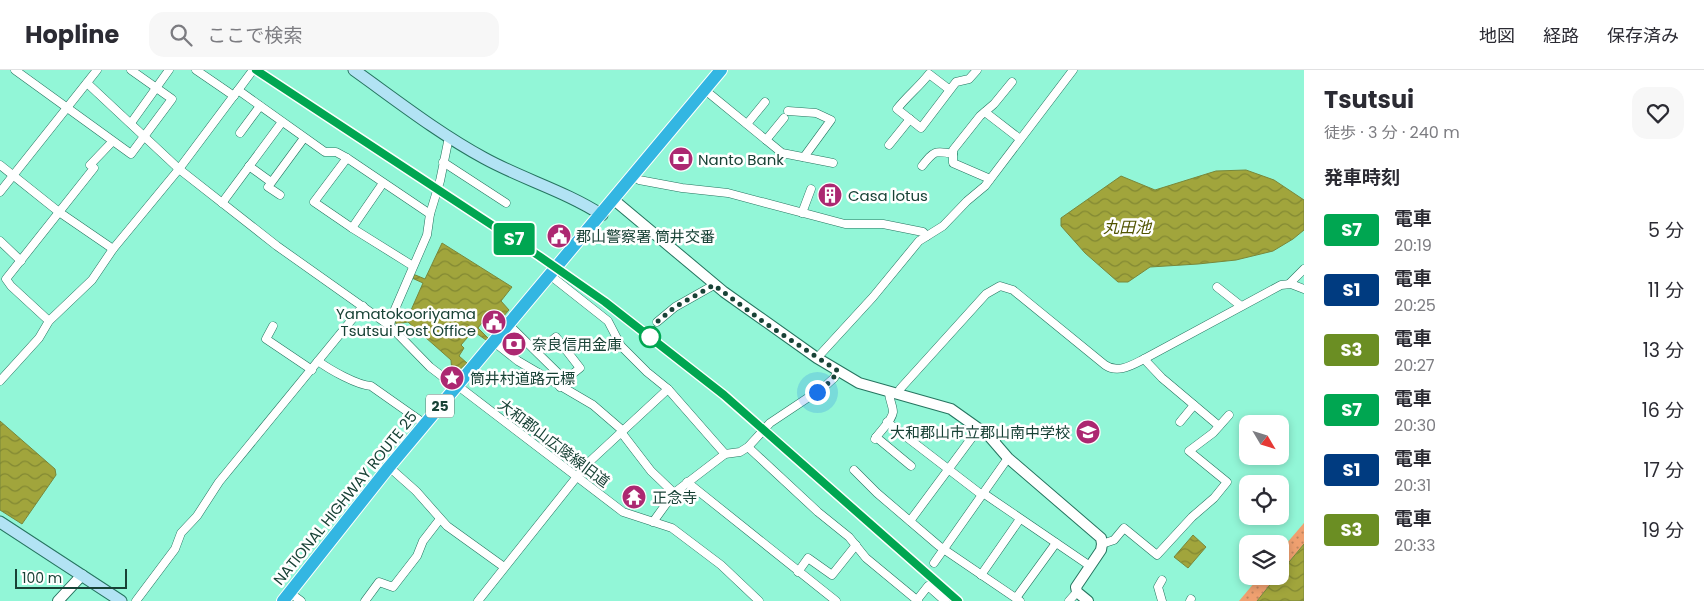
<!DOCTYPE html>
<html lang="ja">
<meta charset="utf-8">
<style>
:root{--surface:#fff;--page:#f7f7f7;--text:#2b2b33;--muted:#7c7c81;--line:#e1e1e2}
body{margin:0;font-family:Poppins,"Noto Sans JP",sans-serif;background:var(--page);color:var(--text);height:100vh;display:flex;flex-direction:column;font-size:19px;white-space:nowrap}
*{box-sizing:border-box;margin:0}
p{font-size:16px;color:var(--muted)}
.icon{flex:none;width:28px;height:28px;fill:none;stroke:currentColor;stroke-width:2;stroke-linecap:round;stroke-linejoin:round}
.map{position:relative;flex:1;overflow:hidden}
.side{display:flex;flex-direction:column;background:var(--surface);width:400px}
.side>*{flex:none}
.badge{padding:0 10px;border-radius:4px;font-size:18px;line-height:32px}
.needle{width:32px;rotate:128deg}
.controls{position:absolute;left:1239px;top:345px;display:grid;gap:10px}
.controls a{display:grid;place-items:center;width:50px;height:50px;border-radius:10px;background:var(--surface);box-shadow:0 2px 8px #0003;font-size:25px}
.scale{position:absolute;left:15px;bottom:12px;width:112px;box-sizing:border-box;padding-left:5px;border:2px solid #184236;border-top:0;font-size:14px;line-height:18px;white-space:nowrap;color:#184236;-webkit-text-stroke:4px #fff;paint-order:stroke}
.you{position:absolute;width:25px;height:25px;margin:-12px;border:4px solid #fff;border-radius:50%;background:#1a73e8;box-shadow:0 0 0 8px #1a73e833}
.map>.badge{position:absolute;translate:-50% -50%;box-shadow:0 0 0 2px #fff}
h2{padding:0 20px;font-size:19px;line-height:45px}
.round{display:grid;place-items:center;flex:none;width:52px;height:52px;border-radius:15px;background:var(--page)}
.summary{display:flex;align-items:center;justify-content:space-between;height:85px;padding:0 20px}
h1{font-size:24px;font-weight:700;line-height:38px}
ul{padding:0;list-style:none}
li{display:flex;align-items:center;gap:15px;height:60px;padding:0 20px}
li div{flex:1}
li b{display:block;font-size:19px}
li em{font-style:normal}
li .badge{min-width:55px;font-weight:700;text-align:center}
header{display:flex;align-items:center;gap:30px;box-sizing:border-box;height:70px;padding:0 25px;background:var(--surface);border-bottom:1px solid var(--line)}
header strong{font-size:24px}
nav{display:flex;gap:28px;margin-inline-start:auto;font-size:18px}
.search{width:350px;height:45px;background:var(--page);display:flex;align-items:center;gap:12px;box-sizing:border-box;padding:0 18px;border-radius:15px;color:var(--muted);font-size:19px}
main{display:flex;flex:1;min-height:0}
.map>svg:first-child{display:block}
.grass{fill:url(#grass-dots)}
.water{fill:url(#water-waves);stroke:#78873a}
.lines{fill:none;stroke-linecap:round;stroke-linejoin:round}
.minor-casing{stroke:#25745f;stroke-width:9}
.tertiary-casing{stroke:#25745f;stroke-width:12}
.secondary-casing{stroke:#25745f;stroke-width:13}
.trunk-casing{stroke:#fff;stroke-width:14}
.minor{stroke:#fff;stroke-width:8}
.tertiary{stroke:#fff;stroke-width:10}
.secondary{stroke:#b2e3f4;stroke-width:11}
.trunk{stroke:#33b6e2;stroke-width:12}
.rail{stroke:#316757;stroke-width:2.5;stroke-dasharray:8 4;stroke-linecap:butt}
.line-casing{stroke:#fff;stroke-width:11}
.line{stroke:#00a651;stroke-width:8}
.walk{stroke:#184236;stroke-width:5;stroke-dasharray:0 9}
.stop-dot{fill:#fff;stroke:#00a651;stroke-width:2.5}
.labels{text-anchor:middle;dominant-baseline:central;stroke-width:5;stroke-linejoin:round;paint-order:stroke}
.shield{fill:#fff;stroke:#5d7b72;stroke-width:1}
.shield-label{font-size:14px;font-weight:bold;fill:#184236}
.poi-label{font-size:15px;fill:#184236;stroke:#fff;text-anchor:start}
.street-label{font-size:15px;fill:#184236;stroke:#fff}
.water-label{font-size:16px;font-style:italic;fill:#515400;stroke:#fff}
</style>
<header>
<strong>Hopline</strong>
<div class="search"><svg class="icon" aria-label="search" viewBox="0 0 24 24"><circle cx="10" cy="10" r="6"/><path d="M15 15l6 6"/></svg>ここで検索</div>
<nav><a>地図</a><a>経路</a><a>保存済み</a></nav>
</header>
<main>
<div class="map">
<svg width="1304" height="531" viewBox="0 0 1304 531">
<defs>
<pattern id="grass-dots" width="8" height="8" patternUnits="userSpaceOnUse" patternTransform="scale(1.25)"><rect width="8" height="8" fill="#efa070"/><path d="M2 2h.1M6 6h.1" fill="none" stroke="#c1845d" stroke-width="1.8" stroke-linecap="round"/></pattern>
<pattern id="water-waves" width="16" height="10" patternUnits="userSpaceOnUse" patternTransform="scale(1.25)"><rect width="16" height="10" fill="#a1a53c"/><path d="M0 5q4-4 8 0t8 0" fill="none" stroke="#828833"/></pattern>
</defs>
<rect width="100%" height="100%" fill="#92f6d7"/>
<g class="grass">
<path d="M1304 453V474L1280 503V481Z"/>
<path d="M1260 506H1277L1257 531H1239Z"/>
</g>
<g class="water">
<path d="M1246 100 1274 110 1304 130V160L1293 169 1273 181 1236 190 1198 194 1150 197 1128 212H1118L1085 183 1061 156V148L1121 106 1155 120 1216 101Z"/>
<path d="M442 173 512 217 501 231 509 240 502 248 491 241 478 258 488 268 486 270 473 261 461 275 464 278 459 286 467 293 458 301 452 304 451 290 408 252 396 254 395 249 408 247 423 213 412 208 413 204 425 209Z"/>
<path d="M0 351 55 399 56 405 22 454 0 440Z"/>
<path d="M1193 465 1206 477 1188 498 1174 487Z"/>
<path d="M1304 474V531H1257L1277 506H1280V503Z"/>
</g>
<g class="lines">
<defs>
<g id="minor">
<path d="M15 0 131 84 172 29 131 0"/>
<path d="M196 0 234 26"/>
<path d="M87 13 179 99 253 0"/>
<path d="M238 20 325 82H336L347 88 430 144"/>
<path d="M705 20 782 83 833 93"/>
<path d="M950 20 929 4C919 17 907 26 897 39L921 58 956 12 969 9 977 0"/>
<path d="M788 41 816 43 831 50 804 87"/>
<path d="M985 42 1020 69"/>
<path d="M131 53 169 0"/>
<path d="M747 54 765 32"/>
<path d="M240 63 260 36"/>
<path d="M766 70 784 48"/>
<path d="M889 75 910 49"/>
<path d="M347 88 314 132 352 158 413 196"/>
<path d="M443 92 506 133"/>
<path d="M0 95 59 142 113 179 179 99 277 176 390 256 430 297 456 317 462 319 623 442 672 458 721 495 759 531"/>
<path d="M249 96 271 112"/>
<path d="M922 96C934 81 935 80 953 84"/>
<path d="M634 106 639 110 682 118 728 123 845 154H883L923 162 927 166"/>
<path d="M990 109 953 93V80L980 46 994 34 1012 12"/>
<path d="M0 122 97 0"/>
<path d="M280 125 268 117 304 68"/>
<path d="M222 133 282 52"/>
<path d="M802 143 811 119"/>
<path d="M352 158 383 113"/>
<path d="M0 171 21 191"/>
<path d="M551 206 608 251 621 276 647 302 668 319 725 384"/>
<path d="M1289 214 1304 199"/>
<path d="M1217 217 1241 236"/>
<path d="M49 251 11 216 6 209 94 98 90 95 112 72"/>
<path d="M657 252 675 237 714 215"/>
<path d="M509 255 565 310"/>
<path d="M273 256 266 269 312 300"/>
<path d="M390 256 392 246 427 165 430 144 440 111 449 67"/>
<path d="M494 272 518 291 593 335 622 360"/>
<path d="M538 282 556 267 580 298 565 310 560 317"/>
<path d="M817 288 873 227 919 171 943 156 967 131 985 116 1073 0"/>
<path d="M1144 289 1162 308 1219 356"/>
<path d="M318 291C330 300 357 315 371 316L425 354"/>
<path d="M0 311 39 268 49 251 92 210 113 179"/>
<path d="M898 324 900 319 986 224 1000 216 1013 220 1105 295C1118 304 1132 295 1144 289L1281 215 1291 214 1304 219"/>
<path d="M887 352 982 425"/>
<path d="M1180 352 1194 335"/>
<path d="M621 362 651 401 674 423"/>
<path d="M876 367 911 396"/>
<path d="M875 369C880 361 892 351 893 342 893 336 889 329 889 322"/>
<path d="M748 377 818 442 849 467 866 488 918 531"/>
<path d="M389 397 416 421 447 456 504 497"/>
<path d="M854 400 877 423 939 476 1020 531"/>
<path d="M687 412 836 531"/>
<path d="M983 423 1090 496"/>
<path d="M910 451 979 358"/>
<path d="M653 452 674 423 725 384 740 382 748 377 770 353 824 317 834 308 838 301"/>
<path d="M1102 474 1114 470 1124 458 1157 485 1192 447 1214 428 1227 412 1189 381 1213 363 1229 345"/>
<path d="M934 493 1008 388"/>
<path d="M798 502 808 488 832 505 856 475"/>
<path d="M981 505 1020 449"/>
<path d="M290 523 301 531"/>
<path d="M1016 528 1056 473"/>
<path d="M917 530 928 516 945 531"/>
<path d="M136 531 175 479 181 463 197 446 219 412 363 236"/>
<path d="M365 531 379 512 393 517 417 486 423 471 440 449"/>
<path d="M478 531 587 394 668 319"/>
<path d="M1069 531 1077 522"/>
<path d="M1162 531 1158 517 1162 510"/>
<path d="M1190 531 1191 529"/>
</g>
<g id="tertiary">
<path d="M614 130 724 222 817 288 859 313 951 339 989 366 1008 388 1101 468 1102 474 1101 480 1076 517 1077 522 1088 531"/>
<path d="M58 531 82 505"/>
</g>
<g id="secondary">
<path d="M354 0C396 30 438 63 484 88 522 109 565 121 602 145"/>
<path d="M0 452 121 531"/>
</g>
<path id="trunk" d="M283 531 389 397 721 0"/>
</defs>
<use href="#minor" class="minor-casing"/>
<use href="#tertiary" class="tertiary-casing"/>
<use href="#secondary" class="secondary-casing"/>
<use href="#trunk" class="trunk-casing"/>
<use href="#minor" class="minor"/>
<use href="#tertiary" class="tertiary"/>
<use href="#secondary" class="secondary"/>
<use href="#trunk" class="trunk"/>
<path class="rail" d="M256 0 539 186 605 232 724 325 958 531"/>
</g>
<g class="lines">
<defs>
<path id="line" d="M256 0 539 186 605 232 724 325 958 531"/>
</defs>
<use href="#line" class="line-casing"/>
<use href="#line" class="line"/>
<path class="walk" d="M650 267 657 252 675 237 714 215 765 253 838 301 831 311 817 322"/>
</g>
<defs>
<symbol id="bank-disc" viewBox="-11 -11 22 22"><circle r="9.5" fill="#ac2871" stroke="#fff"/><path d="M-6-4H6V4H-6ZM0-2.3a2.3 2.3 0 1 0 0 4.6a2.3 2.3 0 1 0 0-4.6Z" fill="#fff"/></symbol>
<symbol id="building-disc" viewBox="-11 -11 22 22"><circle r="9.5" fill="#ac2871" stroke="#fff"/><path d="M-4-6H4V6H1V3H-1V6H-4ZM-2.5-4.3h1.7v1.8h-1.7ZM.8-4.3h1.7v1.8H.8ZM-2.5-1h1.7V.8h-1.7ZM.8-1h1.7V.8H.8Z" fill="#fff"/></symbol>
<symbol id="civic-disc" viewBox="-11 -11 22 22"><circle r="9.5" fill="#ac2871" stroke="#fff"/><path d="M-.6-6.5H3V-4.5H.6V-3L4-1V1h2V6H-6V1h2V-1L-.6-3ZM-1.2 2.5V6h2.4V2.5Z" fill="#fff"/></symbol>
<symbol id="sight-disc" viewBox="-11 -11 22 22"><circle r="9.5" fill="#ac2871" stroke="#fff"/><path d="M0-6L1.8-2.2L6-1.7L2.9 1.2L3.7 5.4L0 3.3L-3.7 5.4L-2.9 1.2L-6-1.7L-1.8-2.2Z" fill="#fff"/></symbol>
<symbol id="school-disc" viewBox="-11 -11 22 22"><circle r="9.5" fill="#ac2871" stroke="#fff"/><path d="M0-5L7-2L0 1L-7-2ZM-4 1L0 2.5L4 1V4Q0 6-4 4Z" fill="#fff"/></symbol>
<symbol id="temple-disc" viewBox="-11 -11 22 22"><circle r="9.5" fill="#ac2871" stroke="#fff"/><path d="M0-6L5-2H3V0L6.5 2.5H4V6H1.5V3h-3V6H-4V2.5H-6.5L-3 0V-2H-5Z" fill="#fff"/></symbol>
</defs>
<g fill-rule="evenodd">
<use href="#bank-disc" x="667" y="75" width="28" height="28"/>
<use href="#building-disc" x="816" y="111" width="28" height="28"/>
<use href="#civic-disc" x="545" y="152" width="28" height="28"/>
<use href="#civic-disc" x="480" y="238" width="28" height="28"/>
<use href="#bank-disc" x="500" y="260" width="28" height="28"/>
<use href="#sight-disc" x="438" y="294" width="28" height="28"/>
<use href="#school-disc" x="1074" y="348" width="28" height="28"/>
<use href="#temple-disc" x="620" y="413" width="28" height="28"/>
</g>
<circle class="stop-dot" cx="650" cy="267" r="10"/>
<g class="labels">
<rect class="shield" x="426" y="324.5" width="28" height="23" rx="4"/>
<g class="shield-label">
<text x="440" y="336">25</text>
</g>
<g class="poi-label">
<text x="698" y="89">Nanto Bank</text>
<text x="848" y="125">Casa lotus</text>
<text x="576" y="166">郡山警察署 筒井交番</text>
<text x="476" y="243" text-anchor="end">Yamatokooriyama<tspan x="476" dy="17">Tsutsui Post Office</tspan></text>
<text x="532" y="274">奈良信用金庫</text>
<text x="470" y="308">筒井村道路元標</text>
<text x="1070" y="362" text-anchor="end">大和郡山市立郡山南中学校</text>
<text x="652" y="427">正念寺</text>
</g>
<g class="street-label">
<text transform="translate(554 373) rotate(37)">大和郡山広陵線旧道</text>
<text transform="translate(345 428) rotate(-51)">NATIONAL HIGHWAY ROUTE 25</text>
</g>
<g class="water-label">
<text x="1127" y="157">丸田池</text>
</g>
</g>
</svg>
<div class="controls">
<a><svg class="needle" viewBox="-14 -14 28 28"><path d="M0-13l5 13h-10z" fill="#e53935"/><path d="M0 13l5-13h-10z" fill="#7c7c81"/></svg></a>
<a><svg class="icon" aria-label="locate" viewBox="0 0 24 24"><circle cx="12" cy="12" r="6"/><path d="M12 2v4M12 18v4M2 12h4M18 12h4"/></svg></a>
<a><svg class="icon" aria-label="layers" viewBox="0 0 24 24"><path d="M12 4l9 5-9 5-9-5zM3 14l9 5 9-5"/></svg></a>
</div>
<div class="scale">100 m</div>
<div class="you" style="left:817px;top:322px"></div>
<b class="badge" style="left:514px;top:169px;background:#00a651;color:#fff">S7</b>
</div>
<section class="side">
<div class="summary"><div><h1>Tsutsui</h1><p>徒歩 · 3 分 · 240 m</p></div><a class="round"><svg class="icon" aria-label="heart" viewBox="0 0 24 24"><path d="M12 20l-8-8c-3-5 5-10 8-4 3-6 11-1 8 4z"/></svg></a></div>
<h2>発車時刻</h2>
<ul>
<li><span class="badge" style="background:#00a651;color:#fff">S7</span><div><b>電車</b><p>20:19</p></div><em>5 分</em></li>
<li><span class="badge" style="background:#003b80;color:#fff">S1</span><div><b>電車</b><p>20:25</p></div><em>11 分</em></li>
<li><span class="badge" style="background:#6b8e23;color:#fff">S3</span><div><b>電車</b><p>20:27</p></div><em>13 分</em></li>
<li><span class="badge" style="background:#00a651;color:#fff">S7</span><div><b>電車</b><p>20:30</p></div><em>16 分</em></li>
<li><span class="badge" style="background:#003b80;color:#fff">S1</span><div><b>電車</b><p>20:31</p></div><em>17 分</em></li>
<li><span class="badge" style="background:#6b8e23;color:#fff">S3</span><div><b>電車</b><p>20:33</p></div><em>19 分</em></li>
</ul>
</section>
</main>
